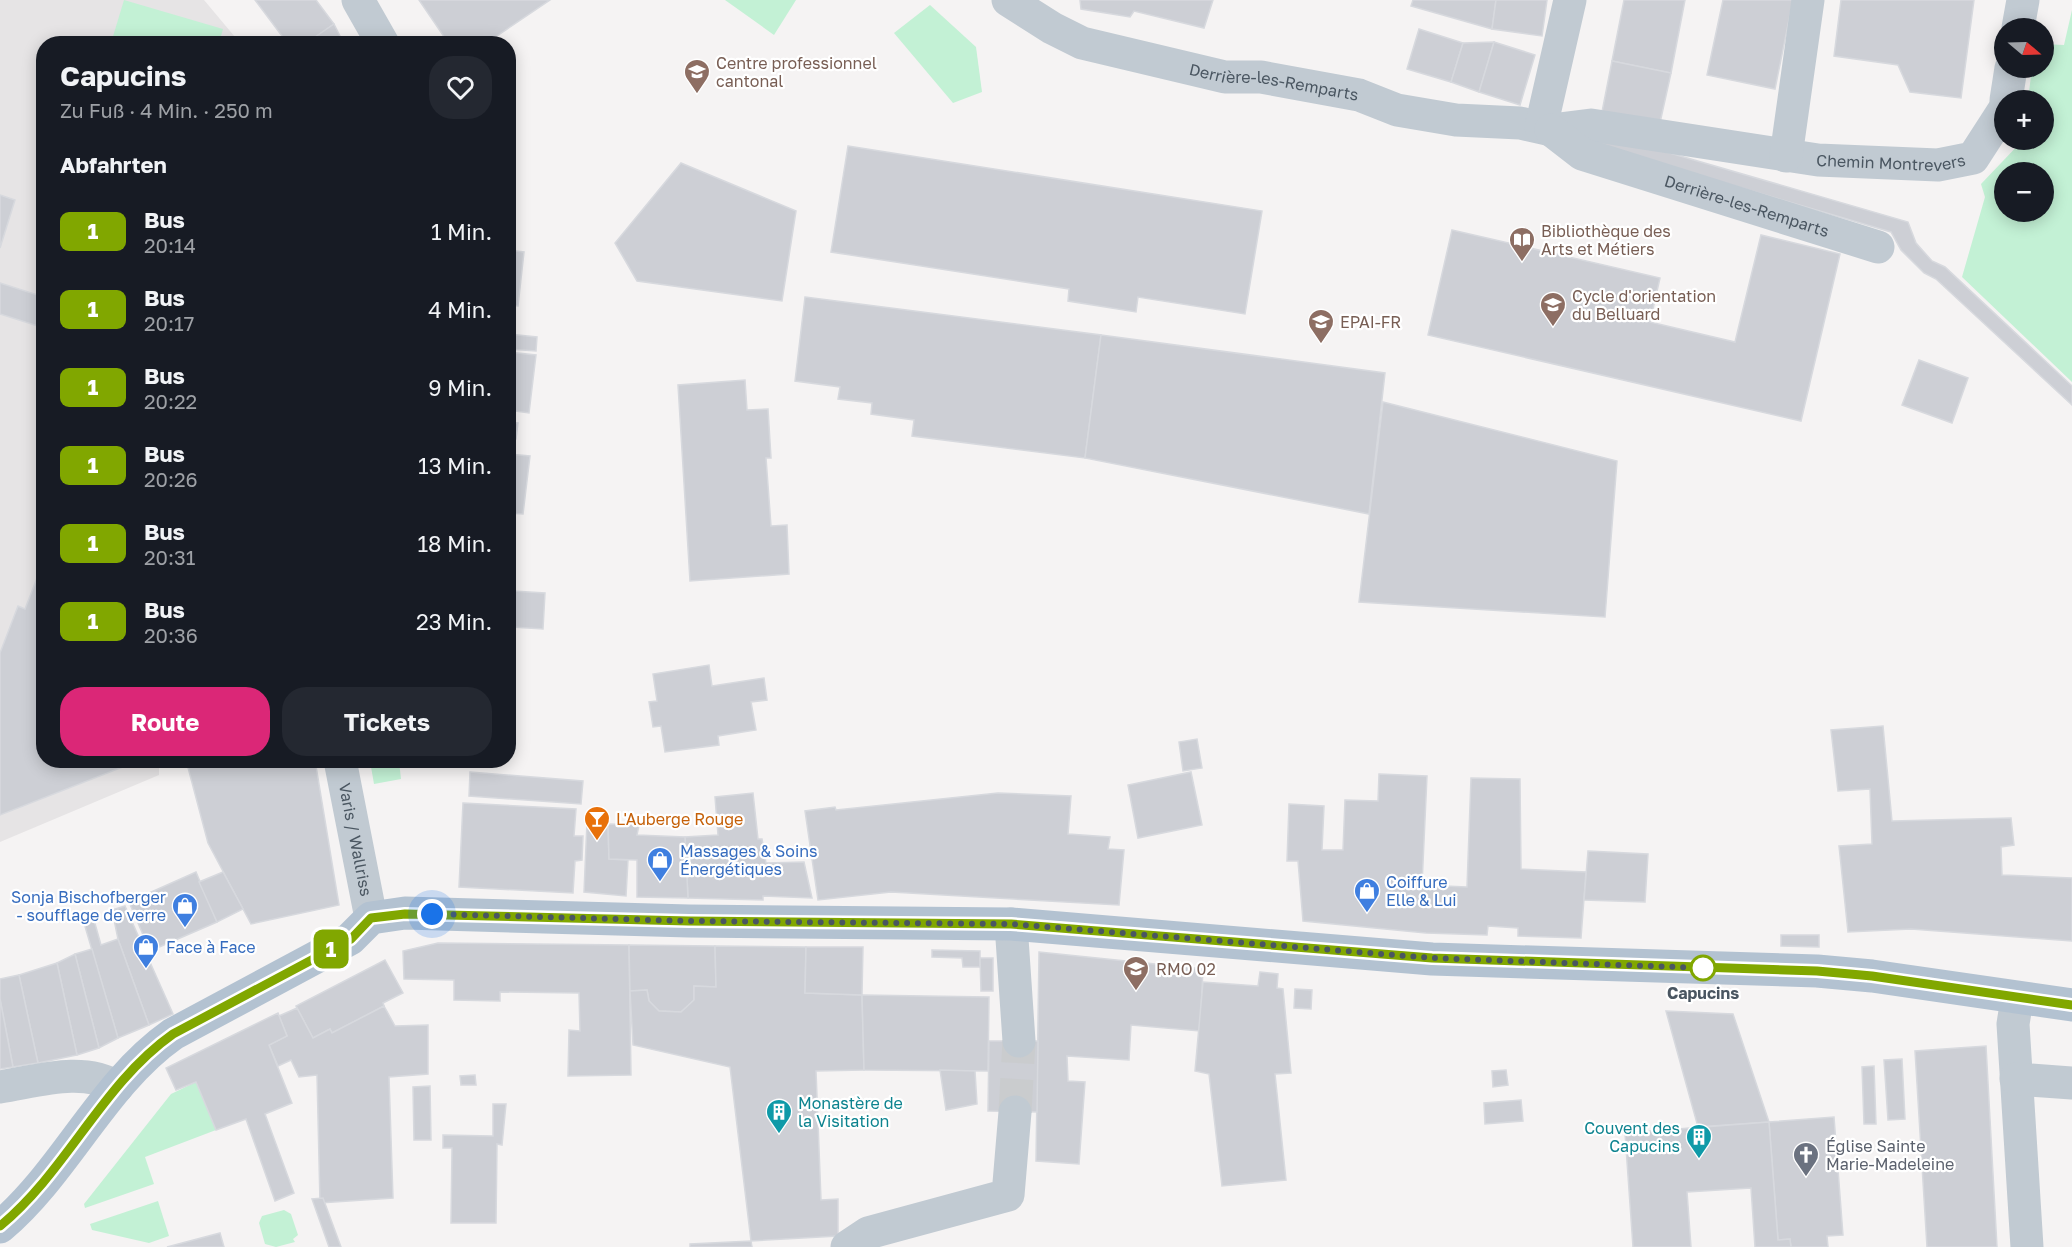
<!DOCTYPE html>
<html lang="de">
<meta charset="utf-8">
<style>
:root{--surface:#171b24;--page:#242831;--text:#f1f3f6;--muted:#9ea1a6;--accent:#db2777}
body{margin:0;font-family:"Golos Text",sans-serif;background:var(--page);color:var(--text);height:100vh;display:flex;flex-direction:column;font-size:22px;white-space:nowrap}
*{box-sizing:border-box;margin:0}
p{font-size:20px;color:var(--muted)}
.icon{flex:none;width:33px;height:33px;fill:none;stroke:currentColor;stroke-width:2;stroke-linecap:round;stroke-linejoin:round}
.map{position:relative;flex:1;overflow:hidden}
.drawer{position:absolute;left:36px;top:36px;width:480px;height:732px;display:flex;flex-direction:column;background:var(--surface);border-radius:24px;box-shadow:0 3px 15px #0003}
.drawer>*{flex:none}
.badge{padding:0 12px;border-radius:9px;font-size:21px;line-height:39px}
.needle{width:39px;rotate:109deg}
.buttons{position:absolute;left:1994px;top:18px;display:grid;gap:12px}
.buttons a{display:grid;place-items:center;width:60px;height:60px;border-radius:50%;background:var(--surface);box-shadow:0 3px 15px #0003;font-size:30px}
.you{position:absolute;width:30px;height:30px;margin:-15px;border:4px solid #fff;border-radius:50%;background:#1a73e8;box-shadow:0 0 0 9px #1a73e833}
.map>.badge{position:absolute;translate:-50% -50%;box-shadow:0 0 0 3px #fff}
h2{padding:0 24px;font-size:22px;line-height:54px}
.round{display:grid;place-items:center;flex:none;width:63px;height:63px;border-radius:24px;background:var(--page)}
.headline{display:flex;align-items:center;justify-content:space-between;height:102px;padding:0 24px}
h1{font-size:28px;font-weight:700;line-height:45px}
.primary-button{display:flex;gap:12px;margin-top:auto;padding:12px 24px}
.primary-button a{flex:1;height:69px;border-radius:24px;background:var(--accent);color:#fff;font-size:24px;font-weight:700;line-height:69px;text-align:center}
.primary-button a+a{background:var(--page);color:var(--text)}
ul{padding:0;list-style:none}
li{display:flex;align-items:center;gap:18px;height:78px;padding:0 24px}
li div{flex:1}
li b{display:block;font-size:22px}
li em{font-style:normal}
li .badge{min-width:66px;font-weight:700;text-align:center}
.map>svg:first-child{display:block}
.education{fill:#e6e4e5}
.green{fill:#c3f1d5;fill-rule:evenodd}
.building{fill:#cdcfd5;stroke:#d7d9de;stroke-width:1.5}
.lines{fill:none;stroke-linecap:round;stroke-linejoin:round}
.minor-tunnel{stroke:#caccce;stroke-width:33;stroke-dasharray:33 16;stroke-linecap:butt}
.minor{stroke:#c1cad2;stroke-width:33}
.major{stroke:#b3c2d1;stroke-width:33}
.line-casing{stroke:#fff;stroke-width:14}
.line{stroke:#81a700;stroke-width:9}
.walk{stroke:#4a5661;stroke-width:6;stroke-dasharray:0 10.8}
.stop-dot{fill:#fff;stroke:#81a700;stroke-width:3}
.labels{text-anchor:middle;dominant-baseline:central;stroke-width:4.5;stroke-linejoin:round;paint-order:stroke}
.education-label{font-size:16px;fill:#785e54;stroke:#fff;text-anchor:start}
.street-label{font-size:16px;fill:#4a5661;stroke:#fff}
.food-label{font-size:16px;fill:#c56008;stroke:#fff;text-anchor:start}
.shop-label{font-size:16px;fill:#366cbe;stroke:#fff;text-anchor:start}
.stop-label{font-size:16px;font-weight:bold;fill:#4a5661;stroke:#fff}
.culture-label{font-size:16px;fill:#0d838f;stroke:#fff;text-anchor:start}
.worship-label{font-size:16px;fill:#5b616d;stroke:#fff;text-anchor:start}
</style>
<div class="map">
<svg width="2072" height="1247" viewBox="0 0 2072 1247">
<rect width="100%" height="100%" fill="#f5f3f3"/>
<path class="education" d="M0 0H204L240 43 44 44V760L159 761V775L0 842Z"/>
<g class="green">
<path d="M124 0 223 29 219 43H111Z"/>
<path d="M725 0H796L774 35Z"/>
<path d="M930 5 976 47 982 92 953 103 894 33Z"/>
<path d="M2072 10V382L1962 277 1985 197 1981 184 2023 140H2043V100H2028L2032 68H2043V44L2064 45ZM2004 172H2043V212H2004Z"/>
<path d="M370 761H399L401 779 374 784Z"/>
<path d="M196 1082 216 1130 145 1157 154 1184 85 1208 84 1204 171 1094Z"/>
<path d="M158 1201 169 1236 149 1243 92 1230 90 1224Z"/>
<path d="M284 1210 291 1214 298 1235 293 1239 295 1242 276 1247 265 1244 259 1223 262 1216Z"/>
</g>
<g class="building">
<path d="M255 0H316L334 24 305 44H288Z"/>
<path d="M419 0H550L485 44H449Z"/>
<path d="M1080 0H1213L1204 28 1134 11 1130 17 1081 9Z"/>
<path d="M1413 0H1496L1492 29 1411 6Z"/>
<path d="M1496 0H1547L1542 36 1492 29Z"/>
<path d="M1624 0H1685L1671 73 1612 61Z"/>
<path d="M1723 0H1793L1775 89 1707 75Z"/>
<path d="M1841 0H1974L1961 98 1910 92 1898 65 1834 56Z"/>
<path d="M334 24 344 44H305Z"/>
<path d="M1419 29 1463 43 1451 82 1407 69Z"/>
<path d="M1494 42 1479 92 1451 82 1463 43Z"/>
<path d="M1494 42 1535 55 1520 105 1479 92Z"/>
<path d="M1612 61 1671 73 1660 123 1602 112Z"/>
<path d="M1594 131 1908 222 1916 243 1932 261 1945 267 2072 386V405L1936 279 1924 273 1901 250 1891 232 1589 143Z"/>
<path d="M848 146 1262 211 1245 314 1138 297 1136 312 1068 301 1069 289 831 252Z"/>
<path d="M681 163 796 211 782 301 637 281 615 243Z"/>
<path d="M0 195 15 200 0 248Z"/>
<path d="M1452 230 1660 278 1650 322 1735 342 1761 235 1840 254 1801 421 1428 335Z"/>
<path d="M508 250 524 252 518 306 508 305Z"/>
<path d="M0 283 44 297V328L0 314Z"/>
<path d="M805 297 1101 335 1085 458 912 436 914 420 871 414 872 403 838 399 840 387 795 381Z"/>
<path d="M508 334 537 337 536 351 508 349Z"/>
<path d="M1101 335 1385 373 1369 514 1085 458Z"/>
<path d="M508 352 536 355 529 413 508 410Z"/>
<path d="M1919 360 1968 378 1952 423 1902 405Z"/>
<path d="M745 380 747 410 768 409 771 458H766L771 526 787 525 789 574 690 581 678 385Z"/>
<path d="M1383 402 1617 461 1605 617 1359 602Z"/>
<path d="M508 422 518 423 516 439 508 438Z"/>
<path d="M508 454 530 456 523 514 508 513Z"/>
<path d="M44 560V760L138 761 0 815V653L18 606 25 609Z"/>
<path d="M513 591 545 593 543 629 512 627Z"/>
<path d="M709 665 712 686 764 678 767 700 751 702 756 730 718 736 719 745 665 752 661 726 653 727 649 702 657 701 653 674Z"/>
<path d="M1883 726 1892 821 2011 818 2014 845 2001 847 2002 875 2072 878V941L1911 929 1848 932 1839 846 1872 844 1870 789 1838 791 1831 730Z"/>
<path d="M1197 739 1202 768 1183 771 1179 742Z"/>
<path d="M186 760H315L339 905 251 924 208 843Z"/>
<path d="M470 772 583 781 581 804 469 796Z"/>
<path d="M1191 772 1202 825 1138 838 1128 785Z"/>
<path d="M1379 774 1427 776 1422 885 1467 887 1471 778 1520 779 1521 869 1586 872 1581 938 1518 936V928L1488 926 1487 935 1426 933 1303 921 1298 861H1287L1289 804 1324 806 1322 850H1343L1345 800 1378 801Z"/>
<path d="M753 793 758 839H762L766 863 804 862 812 898 763 896V900L688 898 685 837 718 835 715 797Z"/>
<path d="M998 793 1071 796 1068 834 1110 837 1108 849 1124 850 1119 905 891 892 818 900 805 811 835 807 836 810Z"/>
<path d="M463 803 576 809 574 836H583L582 860 575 861 573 893 459 887Z"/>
<path d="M587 822 608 824 609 859 628 860 626 896 584 892Z"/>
<path d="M608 824 639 825 637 835 685 837 688 898 637 897V860L609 859Z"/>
<path d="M1588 851 1648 854 1645 902 1584 900Z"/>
<path d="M196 872 217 922 150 951 129 902Z"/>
<path d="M223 872 243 909 217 922 199 882Z"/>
<path d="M125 906 173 1014 149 1025 118 939 112 910Z"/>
<path d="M94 920 101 945 118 939 149 1025 118 1038 84 923Z"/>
<path d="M1781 935H1819V947L1781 946Z"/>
<path d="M438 943 629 945 631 1075 568 1076 569 1030 580 1031 579 993 500 992V1001L454 1000V980L404 979 403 951Z"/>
<path d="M629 945 715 946 716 987 694 986V1000L681 1012 659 1011 649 1001 647 990 630 991Z"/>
<path d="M715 946 806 947 805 993 862 995 864 1070 816 1071 821 1200 838 1199V1236L751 1241 730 1067 633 1045 630 991 647 990 649 1001 659 1011 681 1012 694 1000V986L716 987Z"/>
<path d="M806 947H863L862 995 805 993Z"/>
<path d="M92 949 118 1038 99 1048 75 954Z"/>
<path d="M932 950 980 951V967H963L962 958 932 957Z"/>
<path d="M1039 952 1203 969 1200 1031 1131 1025 1129 1060 1067 1056 1068 1081 1085 1082 1079 1164 1036 1161Z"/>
<path d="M75 954 99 1048 77 1055 57 963Z"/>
<path d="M980 958H993V991H981Z"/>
<path d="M385 960 403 993 383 1003 384 1006 332 1033 330 1029 313 1038 296 1006Z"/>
<path d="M57 963 77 1055 38 1063 19 975Z"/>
<path d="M1260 972 1278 974 1277 988 1283 989 1291 1073 1275 1074 1286 1180 1222 1186 1209 1074 1195 1071 1203 982 1258 986Z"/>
<path d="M19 975 38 1063 13 1067 0 999V979Z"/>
<path d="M1295 989 1312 990 1311 1009 1294 1008Z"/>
<path d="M862 995 989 997 988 1071 864 1070Z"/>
<path d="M0 999 13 1067 0 1069Z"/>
<path d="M384 1006 395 1026 428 1025V1074L389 1077 393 1198 320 1203 317 1075 299 1077 291 1060 278 1066 269 1045 287 1036 279 1016 297 1008 313 1038 330 1029 332 1033Z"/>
<path d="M1666 1011 1733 1014 1769 1122 1698 1127Z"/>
<path d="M278 1013 287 1036 269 1045 292 1103 265 1114 294 1193 275 1201 246 1119 216 1130 196 1082 176 1090 166 1068Z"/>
<path d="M989 1041H1038L1037 1112 988 1111Z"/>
<path d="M1986 1046 1997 1247H1927L1915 1051Z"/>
<path d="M1902 1059 1905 1119 1888 1120 1884 1060Z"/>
<path d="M1874 1066 1876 1124H1864L1862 1067Z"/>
<path d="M940 1070 975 1071 977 1104 946 1110Z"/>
<path d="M1506 1070 1508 1085 1493 1087 1492 1071Z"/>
<path d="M475 1075 476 1085H461L460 1076Z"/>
<path d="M430 1086 431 1140H414L413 1087Z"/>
<path d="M1521 1100 1523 1121 1485 1124 1484 1103Z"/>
<path d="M493 1104H506L502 1145 497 1144 496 1223H451L452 1148H443V1135L493 1136Z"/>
<path d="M1834 1117 1843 1235 1827 1236 1828 1247H1791L1790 1239 1778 1240 1769 1122Z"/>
<path d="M1769 1122 1778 1240 1790 1239 1791 1247H1755L1751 1188 1687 1192 1691 1247H1633L1625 1133Z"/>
<path d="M323 1198 341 1247H329L312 1199Z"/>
<path d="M220 1233 224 1247H167Z"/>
<path d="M751 1241 752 1247H690V1244Z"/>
</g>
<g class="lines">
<path class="minor-tunnel" d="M1015 1112 1019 1041"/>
<g class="minor">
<path d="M358 0 383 44"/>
<path id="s1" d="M1008 0 1052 28 1082 43 1225 77H1261L1359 95 1397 110 1456 120 1520 123 1551 130 1591 125 1818 160 1938 165 1973 158 2004 110"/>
<path d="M2018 28 2023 0"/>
<path d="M2006 100 2011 68"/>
<path d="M1541 127 1570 0"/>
<path id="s2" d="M1551 130 1582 154 1878 247"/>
<path d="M1786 156 1808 0"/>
<path id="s3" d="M340 760 371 918"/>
<path d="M1011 924 1019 1041"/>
<path d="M2017 999 2013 1024 2027 1247"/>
<path d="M2016 1079 2072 1083"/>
<path d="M0 1087C38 1081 83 1066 117 1087"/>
<path d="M847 1247 868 1233 1008 1195 1015 1112"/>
</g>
<path class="major" d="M0 1227C66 1171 102 1084 173 1034L350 939 371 918 405 913 689 921 1011 924 1432 959 1817 971 1872 976 2072 1005"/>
</g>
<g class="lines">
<defs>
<path id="line" d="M0 1226C67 1171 102 1084 173 1034L351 939 371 918 405 914 689 921 1011 924 1432 958 1817 971 1872 976 2072 1005"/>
</defs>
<use href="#line" class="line-casing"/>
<use href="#line" class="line"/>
<path class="walk" d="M432 914 689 921 1011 924 1432 958 1703 968"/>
</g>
<defs>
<symbol id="school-pin" viewBox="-11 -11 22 30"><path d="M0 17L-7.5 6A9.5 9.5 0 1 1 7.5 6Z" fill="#8d6e63" stroke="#fff"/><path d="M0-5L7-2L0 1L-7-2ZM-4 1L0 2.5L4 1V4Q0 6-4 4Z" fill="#fff"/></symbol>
<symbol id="library-pin" viewBox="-11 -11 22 30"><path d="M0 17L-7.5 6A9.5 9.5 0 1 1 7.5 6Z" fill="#8d6e63" stroke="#fff"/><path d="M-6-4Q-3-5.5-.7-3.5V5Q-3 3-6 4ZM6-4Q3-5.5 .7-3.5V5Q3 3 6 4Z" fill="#fff"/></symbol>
<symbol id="bar-pin" viewBox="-11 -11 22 30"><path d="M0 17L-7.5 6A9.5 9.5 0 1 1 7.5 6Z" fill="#e8710a" stroke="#fff"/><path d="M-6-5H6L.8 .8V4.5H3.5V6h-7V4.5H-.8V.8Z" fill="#fff"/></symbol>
<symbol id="shop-pin" viewBox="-11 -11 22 30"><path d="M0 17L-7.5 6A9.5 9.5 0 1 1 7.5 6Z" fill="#3f7fe0" stroke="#fff"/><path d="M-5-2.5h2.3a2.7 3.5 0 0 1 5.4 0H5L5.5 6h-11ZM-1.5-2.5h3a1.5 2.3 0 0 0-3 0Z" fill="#fff"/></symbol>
<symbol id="university-pin" viewBox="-11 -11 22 30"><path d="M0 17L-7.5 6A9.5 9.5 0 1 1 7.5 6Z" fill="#8d6e63" stroke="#fff"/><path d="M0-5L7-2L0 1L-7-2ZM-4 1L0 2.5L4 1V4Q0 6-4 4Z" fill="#fff"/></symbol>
<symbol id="building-pin" viewBox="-11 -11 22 30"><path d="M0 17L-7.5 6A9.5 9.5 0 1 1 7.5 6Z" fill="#0f9aa8" stroke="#fff"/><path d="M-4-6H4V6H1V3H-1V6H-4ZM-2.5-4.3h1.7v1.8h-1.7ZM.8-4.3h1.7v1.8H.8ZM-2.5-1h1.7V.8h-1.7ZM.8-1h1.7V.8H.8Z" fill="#fff"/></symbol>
<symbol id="church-pin" viewBox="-11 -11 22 30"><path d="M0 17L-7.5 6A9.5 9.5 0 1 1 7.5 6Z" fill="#6b7280" stroke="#fff"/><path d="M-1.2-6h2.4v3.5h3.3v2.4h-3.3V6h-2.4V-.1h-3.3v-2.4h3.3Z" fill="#fff"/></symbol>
</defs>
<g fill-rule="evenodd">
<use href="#school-pin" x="682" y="57" width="30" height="40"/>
<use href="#library-pin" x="1507" y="225" width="30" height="40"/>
<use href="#school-pin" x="1538" y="290" width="30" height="40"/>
<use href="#school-pin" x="1306" y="307" width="30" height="40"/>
<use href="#bar-pin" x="582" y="804" width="30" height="40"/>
<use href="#shop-pin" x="645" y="845" width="30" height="40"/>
<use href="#shop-pin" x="1352" y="876" width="30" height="40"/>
<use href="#shop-pin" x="170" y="891" width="30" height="40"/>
<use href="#shop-pin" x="131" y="932" width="30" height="40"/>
<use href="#university-pin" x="1121" y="954" width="30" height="40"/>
<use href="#building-pin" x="764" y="1097" width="30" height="40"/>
<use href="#building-pin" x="1684" y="1122" width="30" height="40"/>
<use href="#church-pin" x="1791" y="1140" width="30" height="40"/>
</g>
<circle class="stop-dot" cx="1703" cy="968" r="12"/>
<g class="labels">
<g class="education-label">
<text x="716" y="63">Centre professionnel<tspan x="716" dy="18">cantonal</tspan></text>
<text x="1541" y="231">Bibliothèque des<tspan x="1541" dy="18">Arts et Métiers</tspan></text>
<text x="1572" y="296">Cycle d'orientation<tspan x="1572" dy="18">du Belluard</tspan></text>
<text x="1340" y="322">EPAI-FR</text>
<text x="1156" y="969">RMO 02</text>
</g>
<g class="street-label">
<text stroke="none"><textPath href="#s1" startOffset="282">Derrière-les-Remparts</textPath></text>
<text stroke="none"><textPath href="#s1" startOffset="908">Chemin Montrevers</textPath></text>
<text stroke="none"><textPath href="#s2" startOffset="212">Derrière-les-Remparts</textPath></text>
<text stroke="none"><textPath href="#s3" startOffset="81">Varis / Wallriss</textPath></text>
</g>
<g class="food-label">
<text x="616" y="819">L'Auberge Rouge</text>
</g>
<g class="shop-label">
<text x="680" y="851">Massages &amp; Soins<tspan x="680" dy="18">Énergétiques</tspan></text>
<text x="1386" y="882">Coiffure<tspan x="1386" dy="18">Elle &amp; Lui</tspan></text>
<text x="166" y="897" text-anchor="end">Sonja Bischofberger<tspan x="166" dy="18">- soufflage de verre</tspan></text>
<text x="166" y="947">Face à Face</text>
</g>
<g class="stop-label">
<text x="1703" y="993">Capucins</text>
</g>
<g class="culture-label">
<text x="798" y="1103">Monastère de<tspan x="798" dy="18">la Visitation</tspan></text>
<text x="1680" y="1128" text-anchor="end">Couvent des<tspan x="1680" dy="18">Capucins</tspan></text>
</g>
<g class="worship-label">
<text x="1826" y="1146">Église Sainte<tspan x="1826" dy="18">Marie-Madeleine</tspan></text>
</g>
</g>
</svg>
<div class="buttons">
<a><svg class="needle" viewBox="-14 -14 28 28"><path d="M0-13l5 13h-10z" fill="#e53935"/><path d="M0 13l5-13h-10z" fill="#9ea1a6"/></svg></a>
<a>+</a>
<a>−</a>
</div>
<div class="you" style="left:432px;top:914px"></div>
<b class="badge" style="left:331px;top:949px;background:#81a700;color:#fff">1</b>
<section class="drawer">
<div class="headline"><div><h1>Capucins</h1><p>Zu Fuß · 4 Min. · 250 m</p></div><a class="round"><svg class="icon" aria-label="heart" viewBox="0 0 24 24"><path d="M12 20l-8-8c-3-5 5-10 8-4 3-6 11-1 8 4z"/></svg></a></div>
<h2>Abfahrten</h2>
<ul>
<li><span class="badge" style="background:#81a700;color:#fff">1</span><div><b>Bus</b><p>20:14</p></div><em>1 Min.</em></li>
<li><span class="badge" style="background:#81a700;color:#fff">1</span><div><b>Bus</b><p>20:17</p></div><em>4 Min.</em></li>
<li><span class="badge" style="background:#81a700;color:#fff">1</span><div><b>Bus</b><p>20:22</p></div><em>9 Min.</em></li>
<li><span class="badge" style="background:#81a700;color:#fff">1</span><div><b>Bus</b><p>20:26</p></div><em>13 Min.</em></li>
<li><span class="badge" style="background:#81a700;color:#fff">1</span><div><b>Bus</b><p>20:31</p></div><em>18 Min.</em></li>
<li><span class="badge" style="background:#81a700;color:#fff">1</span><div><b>Bus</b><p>20:36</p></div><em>23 Min.</em></li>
</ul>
<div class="primary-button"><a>Route</a><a>Tickets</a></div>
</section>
</div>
